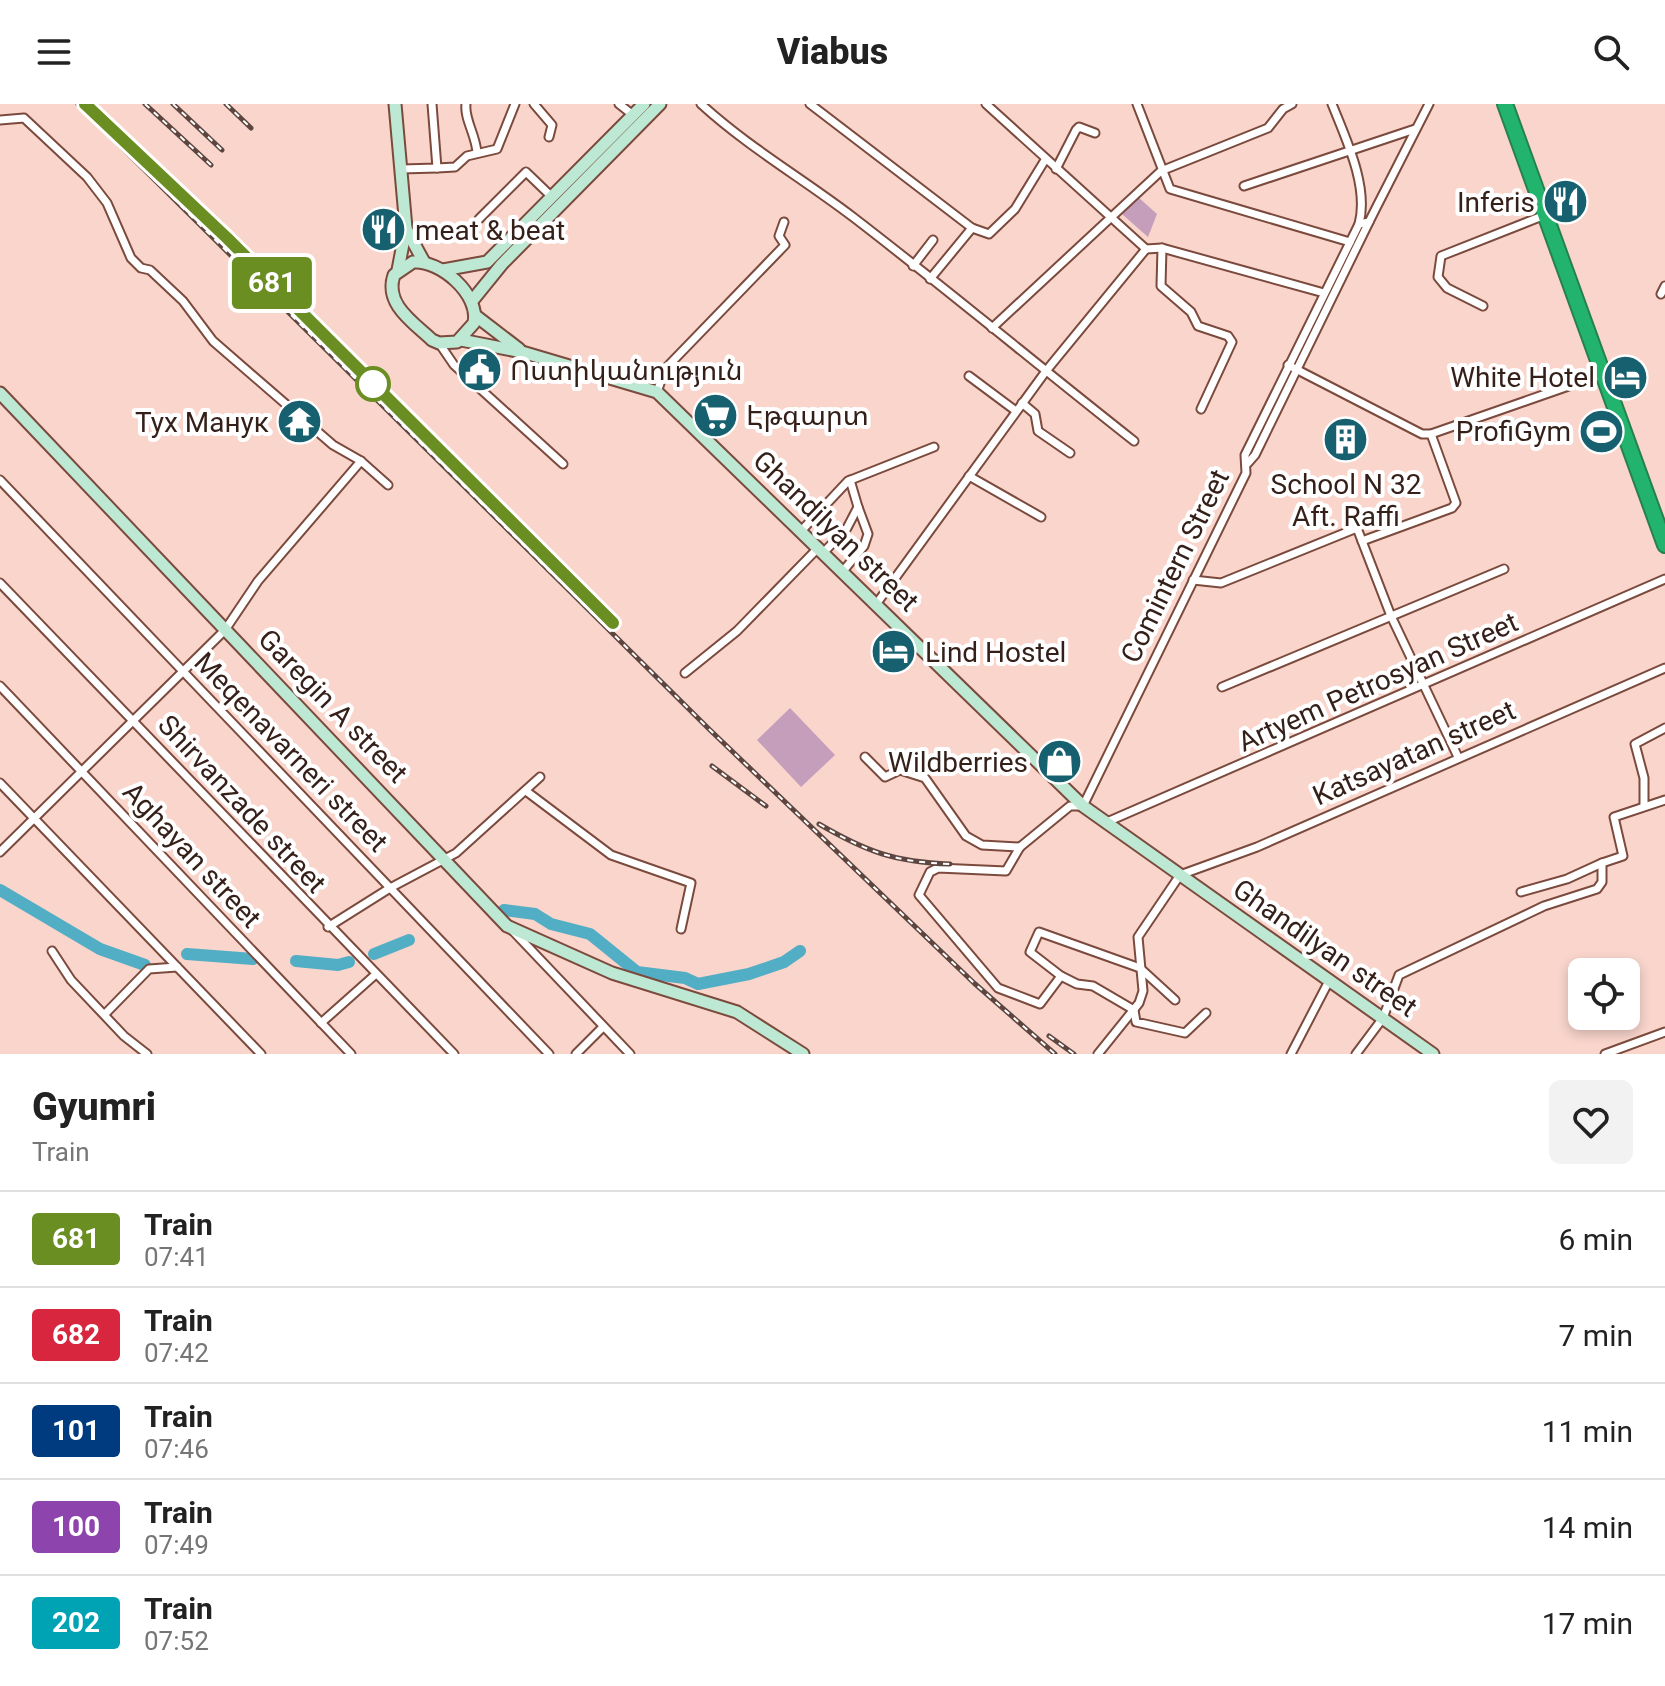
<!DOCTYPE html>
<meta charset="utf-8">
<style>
:root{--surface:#fff;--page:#f2f2f2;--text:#222;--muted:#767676;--line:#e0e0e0}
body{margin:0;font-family:Roboto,"Noto Sans Armenian",sans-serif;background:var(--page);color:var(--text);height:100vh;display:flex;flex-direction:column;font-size:30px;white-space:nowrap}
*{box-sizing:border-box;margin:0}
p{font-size:26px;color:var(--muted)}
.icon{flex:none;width:44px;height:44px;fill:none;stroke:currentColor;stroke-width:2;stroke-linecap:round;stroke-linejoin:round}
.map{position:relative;height:950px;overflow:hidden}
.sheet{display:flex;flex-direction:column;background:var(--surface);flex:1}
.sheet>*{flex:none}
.badge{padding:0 16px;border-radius:6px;font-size:28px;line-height:52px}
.controls{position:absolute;left:1568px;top:854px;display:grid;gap:16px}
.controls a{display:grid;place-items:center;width:72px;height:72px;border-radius:12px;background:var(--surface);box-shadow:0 4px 12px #0003;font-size:40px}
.map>.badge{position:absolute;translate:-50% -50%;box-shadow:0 0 0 4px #fff}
.round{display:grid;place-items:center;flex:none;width:84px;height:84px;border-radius:12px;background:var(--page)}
.summary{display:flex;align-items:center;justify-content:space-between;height:136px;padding:0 32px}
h1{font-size:38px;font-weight:800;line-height:60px}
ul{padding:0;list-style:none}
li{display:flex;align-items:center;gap:24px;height:96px;padding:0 32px;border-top:2px solid var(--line)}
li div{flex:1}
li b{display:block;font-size:30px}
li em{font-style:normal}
li .badge{min-width:88px;font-weight:700;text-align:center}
header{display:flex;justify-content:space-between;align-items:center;height:104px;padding:0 32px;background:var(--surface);font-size:36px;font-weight:800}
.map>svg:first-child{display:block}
.green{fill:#c49eba}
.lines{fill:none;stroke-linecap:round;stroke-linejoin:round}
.river{stroke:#51aec4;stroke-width:12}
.street-casing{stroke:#7b4a3d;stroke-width:11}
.secondary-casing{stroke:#7b4a3d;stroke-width:15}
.highway-casing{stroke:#288050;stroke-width:18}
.street{stroke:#fff;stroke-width:7}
.secondary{stroke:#bde8d3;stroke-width:11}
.highway{stroke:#22b46d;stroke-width:14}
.rail-casing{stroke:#5e4640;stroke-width:5}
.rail{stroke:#fff;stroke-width:2;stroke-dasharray:6;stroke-linecap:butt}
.line-casing{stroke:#fff;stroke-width:18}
.line{stroke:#6b8e23;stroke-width:12}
.stop-dot{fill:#fff;stroke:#6b8e23;stroke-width:4}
.labels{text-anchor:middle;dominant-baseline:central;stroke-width:8;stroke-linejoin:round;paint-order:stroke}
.poi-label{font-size:28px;fill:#341f19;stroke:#fff;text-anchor:end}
.street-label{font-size:28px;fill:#341f19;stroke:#fff}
</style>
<header><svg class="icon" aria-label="menu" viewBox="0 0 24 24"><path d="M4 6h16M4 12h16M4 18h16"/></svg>Viabus<svg class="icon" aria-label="search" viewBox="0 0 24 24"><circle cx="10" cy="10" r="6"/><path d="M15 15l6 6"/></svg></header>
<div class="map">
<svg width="1665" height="950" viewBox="0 0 1665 950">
<rect width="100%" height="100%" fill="#f9d5cc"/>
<g class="green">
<path d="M1138 93 1157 110 1148 133 1122 110Z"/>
<path d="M790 604 835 651 801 683 757 636Z"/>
</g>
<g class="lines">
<g class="river">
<path d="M0 786 100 845 145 861"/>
<path d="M504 806 535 810 551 820 590 830 637 868 685 874 698 880 749 870 784 858 800 847"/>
<path d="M187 850 253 855"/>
<path d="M374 850 409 836"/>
<path d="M296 857 338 861 349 858"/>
</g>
<defs>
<g id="street">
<path d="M466 0C464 15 476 31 477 49"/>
<path d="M534 0 552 21 549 33"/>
<path d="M619 0 633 11"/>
<path d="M701 0C748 43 802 74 853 113 948 186 1040 263 1134 337"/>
<path d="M810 0 972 124 989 130 1015 105 1045 56"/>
<path d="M986 0 1146 145 1162 144 1324 189"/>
<path d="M1137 0 1170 85 1350 138"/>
<path d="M1332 0C1346 35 1369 83 1359 120"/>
<path d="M0 16 24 14 87 73 107 99 131 154 141 164 150 166 183 197 213 237 333 341 361 357 388 381"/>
<path d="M437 64 455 63 467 52 497 45 515 0"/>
<path d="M401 65 437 64 432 0"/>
<path d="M1056 65 1076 26 1079 23 1095 29"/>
<path d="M1244 82 1415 25"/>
<path d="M479 115 526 68 552 93"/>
<path d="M1162 144 1161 182 1191 208 1198 222 1228 232 1232 238 1201 305"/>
<path d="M913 162 933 136"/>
<path d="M930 175 972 124"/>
<path d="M1661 190 1665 182"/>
<path d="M1483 202 1447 184 1438 173 1441 152 1545 111"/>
<path d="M992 224 1161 67 1268 24 1283 5 1292 0"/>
<path d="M439 239 454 261 563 360"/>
<path d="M1288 261 1422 330H1431L1603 270"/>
<path d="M969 272 1016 307"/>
<path d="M657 288 665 265 785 141 779 132 784 118"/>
<path d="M1022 299 1035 310 1038 327 1070 349"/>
<path d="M1248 359 1255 351 1369 118"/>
<path d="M969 372 1041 413"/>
<path d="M0 376 549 950"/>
<path d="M802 426 848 377 934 343"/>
<path d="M1362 437 1391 512 1458 653"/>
<path d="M824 448 847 424 858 403 850 376"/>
<path d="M843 467 864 442 868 430 858 403"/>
<path d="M1193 476 1221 479 1357 424 1362 437 1452 404 1456 399 1431 330"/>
<path d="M0 479 454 950"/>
<path d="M877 499 1046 267 1146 145"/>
<path d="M685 569 737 527 819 443"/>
<path d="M0 582 351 950"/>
<path d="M1222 583 1504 465"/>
<path d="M865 653 885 673 900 666 925 674 966 732 982 741 1020 743 1070 702H1083L1246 369 1245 351 1359 120 1369 118 1375 106 1429 0"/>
<path d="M0 679 261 950"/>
<path d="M526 687 611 751 691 779 681 825"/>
<path d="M1644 701V674L1635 640 1665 624"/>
<path d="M1107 718 1665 475"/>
<path d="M1020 743 1006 767 938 764 930 768 919 791 998 884 1040 900 1061 872 1077 880 1093 882 1134 906 1136 918 1185 929 1206 909"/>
<path d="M0 748 225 526 258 477 361 357"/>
<path d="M1521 788 1567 775 1602 759"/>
<path d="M328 823 390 784 456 749 540 673"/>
<path d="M513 827 630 950"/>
<path d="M52 847 71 876 124 932 147 950"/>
<path d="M1061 872 1030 848 1039 828 1140 864 1175 896"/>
<path d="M106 909 149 865 177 863"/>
<path d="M321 919 376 870"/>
<path d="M576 950 603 923"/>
<path d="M1098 950 1139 899 1143 887 1138 833 1180 771 1257 743 1665 564"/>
<path d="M1291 950 1330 875"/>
<path d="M1356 950 1383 914 1399 871 1544 802 1597 785 1602 778V759L1623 752 1614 713 1665 696"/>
<path d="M1605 950 1665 928"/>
</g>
<g id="secondary">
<path d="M395 0 406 124 398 166"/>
<path d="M406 125 424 158"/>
<path d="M413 158C440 156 480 190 474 219L457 238 439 239 432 236C413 218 384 200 394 171Z"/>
<path d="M443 166 487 158 644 0"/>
<path d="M472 197 502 160 660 0"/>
<path d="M476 212 519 245"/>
<path d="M461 236 522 248 657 288 1083 702 1433 950"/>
<path d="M0 289 507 822 612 869 737 908 803 950"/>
</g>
<path id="highway" d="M1505 0 1665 441"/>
</defs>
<use href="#street" class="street-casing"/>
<use href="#secondary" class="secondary-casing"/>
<use href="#highway" class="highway-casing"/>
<use href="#street" class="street"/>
<use href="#secondary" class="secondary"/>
<use href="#highway" class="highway"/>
<defs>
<g id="rail">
<path d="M78 0 710 626 974 879 1055 950"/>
<path d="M145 0 211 61"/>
<path d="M173 0 222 46"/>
<path d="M226 0 251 24"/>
<path d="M712 662 766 702"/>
<path d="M819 720C867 748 895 758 950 760"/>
<path d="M1049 932 1074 950"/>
</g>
</defs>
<use href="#rail" class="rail-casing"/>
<use href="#rail" class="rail"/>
</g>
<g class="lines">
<defs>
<path id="line" d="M85 0 227 134 613 519"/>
</defs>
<use href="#line" class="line-casing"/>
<use href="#line" class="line"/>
</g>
<defs>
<symbol id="restaurant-disc" viewBox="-11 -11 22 22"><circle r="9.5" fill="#17606f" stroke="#fff"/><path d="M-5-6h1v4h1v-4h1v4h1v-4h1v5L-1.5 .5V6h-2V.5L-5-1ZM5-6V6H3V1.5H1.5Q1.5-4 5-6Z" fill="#fff"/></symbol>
<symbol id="civic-disc" viewBox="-11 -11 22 22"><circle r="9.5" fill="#17606f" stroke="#fff"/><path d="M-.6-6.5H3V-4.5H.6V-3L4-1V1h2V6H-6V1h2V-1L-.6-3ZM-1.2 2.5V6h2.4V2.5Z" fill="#fff"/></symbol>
<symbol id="hotel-disc" viewBox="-11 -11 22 22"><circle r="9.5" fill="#17606f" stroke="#fff"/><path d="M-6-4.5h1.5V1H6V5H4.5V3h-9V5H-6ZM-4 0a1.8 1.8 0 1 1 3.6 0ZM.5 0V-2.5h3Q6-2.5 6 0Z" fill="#fff"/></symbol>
<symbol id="supermarket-disc" viewBox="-11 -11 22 22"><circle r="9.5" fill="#17606f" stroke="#fff"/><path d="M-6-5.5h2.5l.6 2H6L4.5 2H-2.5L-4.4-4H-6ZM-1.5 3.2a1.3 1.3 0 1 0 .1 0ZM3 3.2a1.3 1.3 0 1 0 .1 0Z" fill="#fff"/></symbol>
<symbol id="temple-disc" viewBox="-11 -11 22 22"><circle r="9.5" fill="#17606f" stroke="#fff"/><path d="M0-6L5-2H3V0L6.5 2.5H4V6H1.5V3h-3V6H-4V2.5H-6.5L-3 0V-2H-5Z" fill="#fff"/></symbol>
<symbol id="stadium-disc" viewBox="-11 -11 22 22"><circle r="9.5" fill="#17606f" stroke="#fff"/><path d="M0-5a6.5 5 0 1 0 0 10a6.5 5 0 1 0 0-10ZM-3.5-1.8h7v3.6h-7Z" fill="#fff"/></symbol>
<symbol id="building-disc" viewBox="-11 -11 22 22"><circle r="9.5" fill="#17606f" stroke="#fff"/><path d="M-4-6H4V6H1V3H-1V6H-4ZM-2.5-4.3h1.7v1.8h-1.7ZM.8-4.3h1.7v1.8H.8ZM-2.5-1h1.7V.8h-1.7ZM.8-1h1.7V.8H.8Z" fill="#fff"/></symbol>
<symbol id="shop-disc" viewBox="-11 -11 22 22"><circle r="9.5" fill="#17606f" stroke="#fff"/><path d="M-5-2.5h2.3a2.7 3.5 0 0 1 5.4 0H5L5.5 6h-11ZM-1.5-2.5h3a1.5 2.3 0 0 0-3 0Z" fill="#fff"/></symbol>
</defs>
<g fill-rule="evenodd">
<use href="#restaurant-disc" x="1540" y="72" width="51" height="51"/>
<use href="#restaurant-disc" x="358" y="100" width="51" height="51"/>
<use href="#civic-disc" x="454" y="240" width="51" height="51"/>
<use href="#hotel-disc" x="1600" y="248" width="51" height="51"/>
<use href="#supermarket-disc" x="690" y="286" width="51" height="51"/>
<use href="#temple-disc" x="274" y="292" width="51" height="51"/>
<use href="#stadium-disc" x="1576" y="302" width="51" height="51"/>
<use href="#building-disc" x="1320" y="310" width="51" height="51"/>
<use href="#hotel-disc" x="868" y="522" width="51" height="51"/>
<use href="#shop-disc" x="1034" y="632" width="51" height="51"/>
</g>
<circle class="stop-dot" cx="373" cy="280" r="16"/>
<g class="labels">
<g class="poi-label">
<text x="1535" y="98">Inferis</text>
<text x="415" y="126" text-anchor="start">meat &amp; beat</text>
<text x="510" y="266" text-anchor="start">Ոստիկանություն</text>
<text x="1595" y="273">White Hotel</text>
<text x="746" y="311" text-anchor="start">Էթգարտ</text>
<text x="269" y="318">Тух Манук</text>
<text x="1571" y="327">ProfiGym</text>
<text x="1346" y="380" text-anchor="middle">School N 32<tspan x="1346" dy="32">Aft. Raffi</tspan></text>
<text x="925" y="548" text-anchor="start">Lind Hostel</text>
<text x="1028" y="658">Wildberries</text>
</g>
<g class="street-label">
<text transform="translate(836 427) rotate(44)">Ghandilyan street</text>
<text transform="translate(1175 462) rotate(-64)">Comintern Street</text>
<text transform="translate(1378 578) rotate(-24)">Artyem Petrosyan Street</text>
<text transform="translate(333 602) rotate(46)">Garegin A street</text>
<text transform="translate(291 648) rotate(46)">Meqenavarneri street</text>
<text transform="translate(1414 649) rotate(-24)">Katsayatan street</text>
<text transform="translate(242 700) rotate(47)">Shirvanzade street</text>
<text transform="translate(192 751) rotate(47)">Aghayan street</text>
<text transform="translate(1325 844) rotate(35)">Ghandilyan street</text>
</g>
</g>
</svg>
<div class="controls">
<a><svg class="icon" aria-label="locate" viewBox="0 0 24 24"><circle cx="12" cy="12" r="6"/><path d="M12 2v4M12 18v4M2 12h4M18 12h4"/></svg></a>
</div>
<b class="badge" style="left:272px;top:179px;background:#6b8e23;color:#fff">681</b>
</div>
<section class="sheet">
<div class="summary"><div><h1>Gyumri</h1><p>Train</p></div><a class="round"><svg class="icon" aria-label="heart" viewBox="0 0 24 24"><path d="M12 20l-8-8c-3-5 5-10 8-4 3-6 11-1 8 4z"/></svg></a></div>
<ul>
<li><span class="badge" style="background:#6b8e23;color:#fff">681</span><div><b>Train</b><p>07:41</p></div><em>6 min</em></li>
<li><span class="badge" style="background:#d7263d;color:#fff">682</span><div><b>Train</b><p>07:42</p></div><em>7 min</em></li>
<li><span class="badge" style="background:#003b80;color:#fff">101</span><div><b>Train</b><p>07:46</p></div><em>11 min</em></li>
<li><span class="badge" style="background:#8e44ad;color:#fff">100</span><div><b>Train</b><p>07:49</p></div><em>14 min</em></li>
<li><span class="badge" style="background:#00a3b4;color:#fff">202</span><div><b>Train</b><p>07:52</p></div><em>17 min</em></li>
</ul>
</section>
